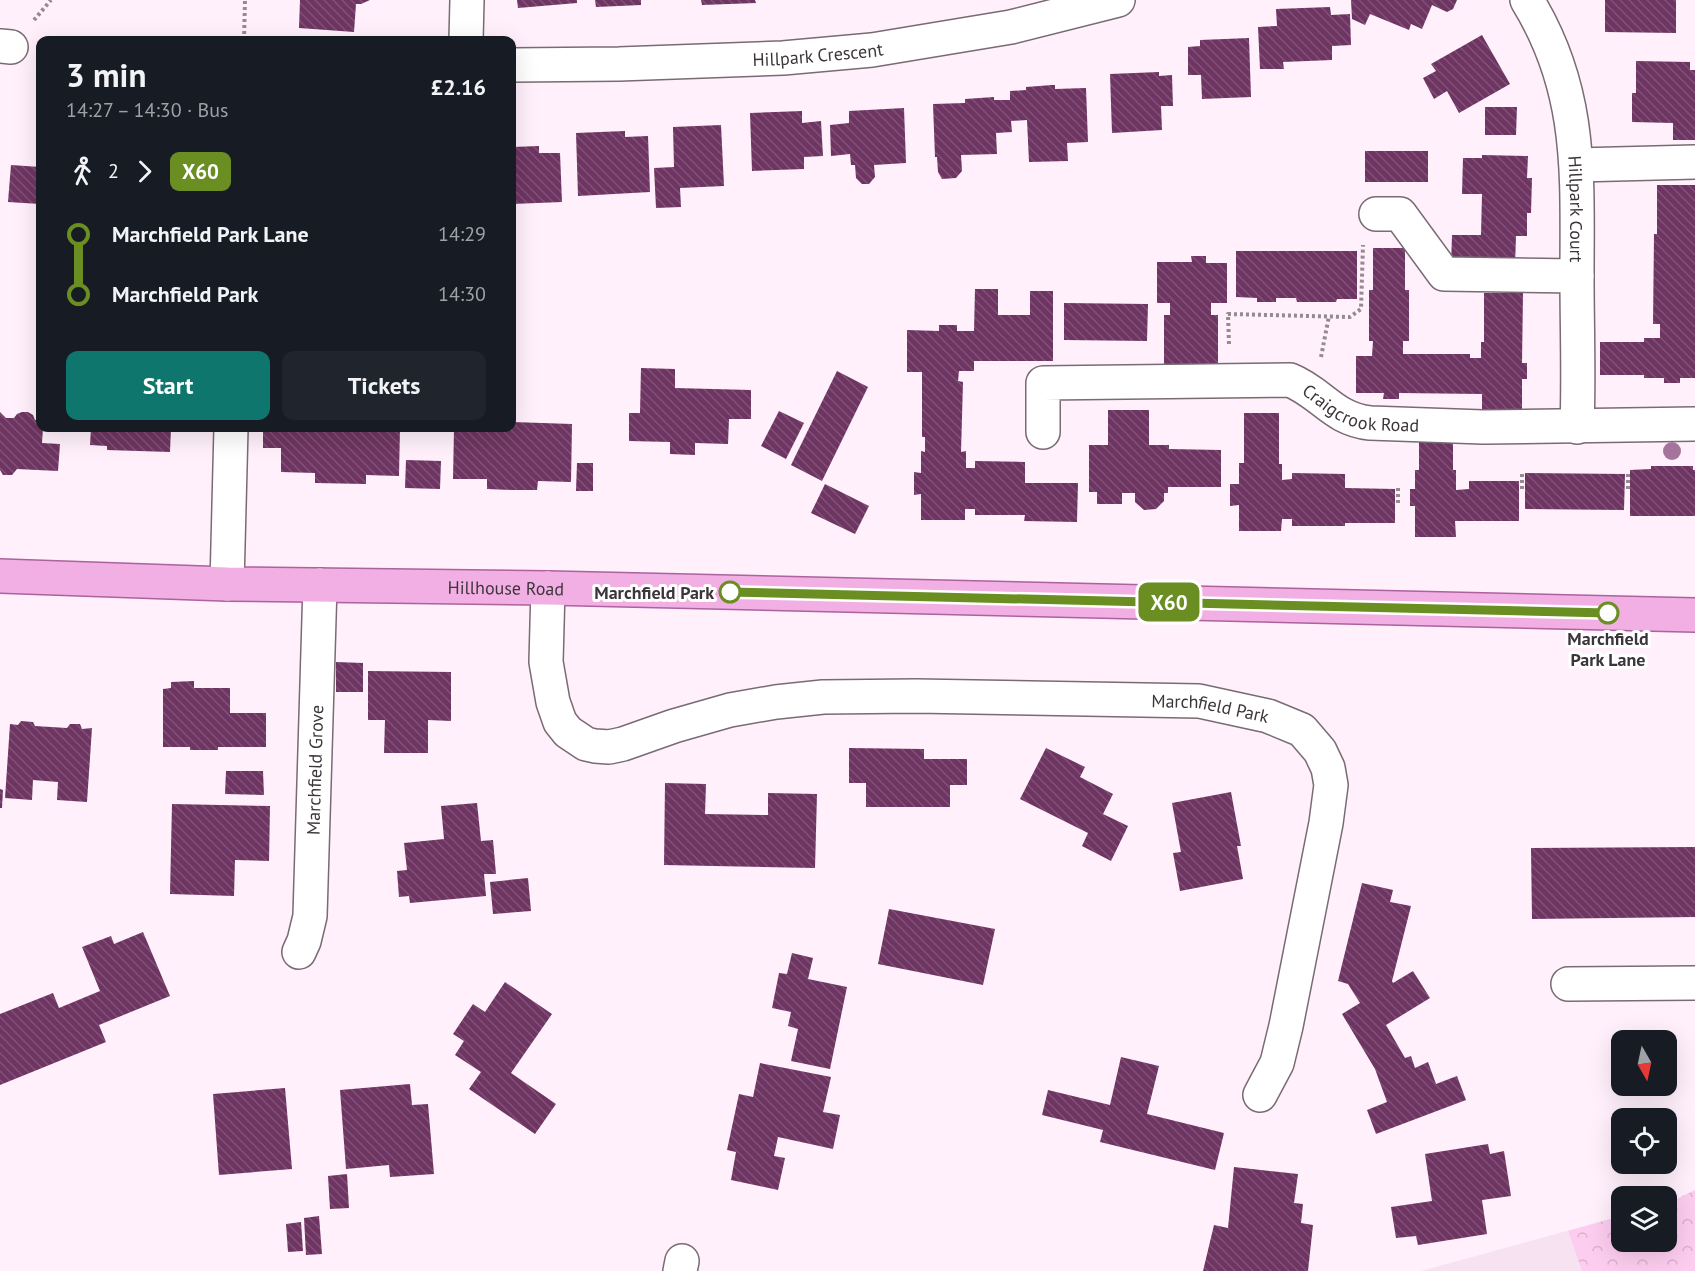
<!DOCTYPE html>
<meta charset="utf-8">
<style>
:root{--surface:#171b24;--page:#20242c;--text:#f1f3f6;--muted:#9ea1a6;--accent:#0f766e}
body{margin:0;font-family:"PT Sans",sans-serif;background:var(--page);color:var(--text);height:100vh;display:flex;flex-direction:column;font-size:22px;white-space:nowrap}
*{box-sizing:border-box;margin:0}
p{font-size:20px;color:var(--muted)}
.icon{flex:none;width:33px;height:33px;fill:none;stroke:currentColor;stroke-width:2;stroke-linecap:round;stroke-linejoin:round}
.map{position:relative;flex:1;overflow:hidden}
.drawer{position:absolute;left:36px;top:36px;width:480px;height:396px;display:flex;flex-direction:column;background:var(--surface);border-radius:12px;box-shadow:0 6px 24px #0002}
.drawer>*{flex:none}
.badge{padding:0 12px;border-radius:9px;font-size:21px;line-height:39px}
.needle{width:39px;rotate:171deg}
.tools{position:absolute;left:1611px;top:1030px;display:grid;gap:12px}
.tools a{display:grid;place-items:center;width:66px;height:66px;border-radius:12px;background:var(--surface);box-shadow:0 6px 24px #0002;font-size:30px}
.map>.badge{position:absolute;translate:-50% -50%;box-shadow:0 0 0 3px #fff}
.legs{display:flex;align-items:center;gap:9px;height:66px;padding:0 30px;font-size:20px}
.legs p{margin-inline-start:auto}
.summary{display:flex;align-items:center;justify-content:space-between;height:102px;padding:0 30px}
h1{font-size:33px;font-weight:700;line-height:45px}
.cta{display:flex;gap:12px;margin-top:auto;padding:12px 30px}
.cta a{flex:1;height:69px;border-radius:12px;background:var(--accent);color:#fff;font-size:24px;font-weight:700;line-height:69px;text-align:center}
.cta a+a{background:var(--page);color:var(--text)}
ul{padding:0 30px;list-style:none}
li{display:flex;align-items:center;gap:21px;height:60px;font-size:22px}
li i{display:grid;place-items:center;width:9px;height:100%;margin:0 8px;background:currentColor}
li i::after{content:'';width:15px;height:15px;margin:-8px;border:4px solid;border-radius:50%;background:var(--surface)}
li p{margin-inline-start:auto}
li:first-child i{background:linear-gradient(#0000 50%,currentColor 0)}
li:last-child i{background:linear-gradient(currentColor 50%,#0000 0)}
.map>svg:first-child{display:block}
.built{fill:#f7e2f1}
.forest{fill:url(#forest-crowns)}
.building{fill:url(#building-back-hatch)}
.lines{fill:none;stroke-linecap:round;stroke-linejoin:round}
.minor-casing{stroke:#786b74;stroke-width:36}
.major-casing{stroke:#ac629d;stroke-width:36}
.path{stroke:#948a91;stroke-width:4;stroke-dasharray:3 3;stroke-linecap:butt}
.minor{stroke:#fff;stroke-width:33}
.major{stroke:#f2afe4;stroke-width:33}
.tree{fill:#a5749c}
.line-1-casing{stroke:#fff;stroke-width:14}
.line-1{stroke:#6b8e23;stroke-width:9}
.stop-1-dot{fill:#fff;stroke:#6b8e23;stroke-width:3}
.labels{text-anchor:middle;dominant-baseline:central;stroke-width:6;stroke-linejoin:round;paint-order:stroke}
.street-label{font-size:18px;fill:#3c363a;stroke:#fff}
.stop-label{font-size:18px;font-weight:bold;fill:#3c363a;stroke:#fff;text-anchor:end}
</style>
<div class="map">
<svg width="1695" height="1271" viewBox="0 0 1695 1271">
<defs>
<pattern id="forest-crowns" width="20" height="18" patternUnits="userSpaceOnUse" patternTransform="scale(1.5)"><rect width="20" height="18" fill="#fdcdf0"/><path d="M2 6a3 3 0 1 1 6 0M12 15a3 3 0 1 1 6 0" fill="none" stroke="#dab1cf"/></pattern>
<pattern id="building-back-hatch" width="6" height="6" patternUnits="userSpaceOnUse" patternTransform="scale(1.5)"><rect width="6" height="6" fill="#6e3562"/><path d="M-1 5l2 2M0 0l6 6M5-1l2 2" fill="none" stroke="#7f5176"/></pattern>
</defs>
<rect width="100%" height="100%" fill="#fff0fb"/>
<path class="built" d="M1695 1190V1271H1421L1621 1216 1622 1242H1666L1667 1204Z"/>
<path class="forest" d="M1695 1190V1271H1582L1568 1231 1621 1216 1622 1242H1666L1667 1204Z"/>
<g class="building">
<path d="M300 0H370L361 4H356L354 32 299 28Z"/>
<path d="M517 0H577V3L518 8Z"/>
<path d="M595 0H641V5L596 7Z"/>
<path d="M701 0H755L756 3 702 5Z"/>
<path d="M1351 0H1457L1453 9 1447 12 1432 5 1422 29 1411 24 1409 30 1370 14 1365 25 1352 19Z"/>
<path d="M1605 0H1676V33L1605 32Z"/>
<path d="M1330 7 1331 15 1350 14 1351 45 1332 46V60L1283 62 1284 69H1260L1258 27 1277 26 1276 9Z"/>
<path d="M1482 35 1510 84 1459 113 1447 91 1434 99 1423 78 1436 71 1431 64Z"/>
<path d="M1249 38 1251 97 1202 99 1201 75H1188V47L1200 46V40Z"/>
<path d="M1636 61 1690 62V70H1695V140H1673V123L1632 122V93H1636Z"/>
<path d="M1159 72V76L1172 75 1173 106H1161L1162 130 1112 133 1110 74Z"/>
<path d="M1052 85H1055V89L1086 88 1088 142 1067 143 1068 161 1029 162 1027 120 1011 121 1012 132 996 133 997 154 961 155 962 171 956 178 942 179 938 172 937 157H935L933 104 965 103V99L994 97V100H1010V91L1026 90V87Z"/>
<path d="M1485 107H1517L1516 135H1485Z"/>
<path d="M904 108 906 163 874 165 875 177 869 184H862L856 178 855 165H851L850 154 831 156 830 125 849 123V111Z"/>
<path d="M802 111V123L821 121 823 156 804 157V169L752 171 750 113Z"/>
<path d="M721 125 724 186 680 188 681 207 656 208 654 168 674 167 673 127Z"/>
<path d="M625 131V137L648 136 650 192 578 196 576 133Z"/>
<path d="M539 146V153H560L562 202 512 204V147Z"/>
<rect x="1365" y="151" width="63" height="31"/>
<path d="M1482 155 1528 156 1527 178H1532L1531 213H1527V236H1516L1515 266 1451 265 1452 235H1481L1482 194H1462L1463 158H1482Z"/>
<path d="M11 165 40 167V204L8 202Z"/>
<path d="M1657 185H1695V378H1680V383H1664V378H1644V375H1600V342H1644V338H1660V324H1653L1654 234H1657Z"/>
<path d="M1373 248H1405V290H1409V341H1403V354H1470V358H1481V342H1484V293H1523L1522 363H1527V379H1522V409H1482V394L1399 393V399H1383L1384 393H1356V356H1372L1373 341H1369V290H1373Z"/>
<path d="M1236 251H1357V299H1337L1336 302H1297L1296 298H1276V302H1257V298L1236 297Z"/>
<path d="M1191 256H1206V263H1227V303H1211V315H1218V368L1164 367V315H1170V303H1157V262H1192Z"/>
<path d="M975 289H998V315H1030V291H1053V361H974V371H959L958 381 963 382 961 452 966 451V468H975V461L1025 462V483H1078L1077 522 1024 521 1025 515H975V509H965V520H921V494L914 495V472L921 473V451L925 452V437H922V372H907V330L939 331V325H957V331H974Z"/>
<path d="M1064 303 1148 304 1147 341 1064 340Z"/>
<path d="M641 368 675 369V388L751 390V419H729L728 444 695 443V455L670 454V442L629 441V413H640Z"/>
<path d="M837 371 868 387 822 481 791 465Z"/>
<path d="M1108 410H1149V445H1169V449L1221 450V487H1168V493H1164V501L1156 509 1144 510 1135 502V493H1122V504H1097V492H1089V445H1108Z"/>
<path d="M779 411 804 423 786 459 761 446Z"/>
<path d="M0 412 6 418H14L17 414 22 412H28L33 415 35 420H40V428H43L42 443 60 444 58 471 17 469 12 475H3L0 470Z"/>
<path d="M1244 413H1279V464H1282V480L1292 479V473L1345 474V488L1395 489V523H1345V526H1292V519H1282L1281 531H1239V505L1230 506V484H1239V463H1244Z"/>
<path d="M512 422 572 424 571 482 538 481 537 490H512L487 489V479H453L454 428H512Z"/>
<path d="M91 428H171L170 452 107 450V446L90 445Z"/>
<path d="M263 428H400L399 476 366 475V484L315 483V473L281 472V448H263Z"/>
<path d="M1419 441H1453V470H1456V490L1469 489V481H1519V521H1455L1456 537H1415V506H1410V489H1415V470H1419Z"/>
<path d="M406 460 441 461 440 489 405 488Z"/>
<path d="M577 463H593V491H576Z"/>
<path d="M1651 466H1693V470H1695V516H1630V470L1651 469Z"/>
<path d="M1525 473 1625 474 1624 510 1525 509Z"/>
<path d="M825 484 869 506 855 534 811 513Z"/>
<path d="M336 662 363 663V692H336Z"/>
<path d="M368 671 451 672V721L428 720V753H384L385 720H368Z"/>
<path d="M194 681V688H230V713H266V747H218V750H190V747H163V689L171 688V682Z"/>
<path d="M21 721 33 722 35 726 67 728 70 724H80L82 729 92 728 87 802 57 800 58 782 33 780 32 800 5 798 10 724 18 725Z"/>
<path d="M849 748 924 749V759H967V785H950V807H866V783H849Z"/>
<path d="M1046 748 1085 767 1080 777 1113 794 1103 814 1128 826 1111 861 1082 846 1088 833 1020 799Z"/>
<path d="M226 771H263L264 795 225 794Z"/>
<path d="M665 783 706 784 705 814 768 815V793L817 794 815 868 664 865Z"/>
<path d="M0 789 3 790 2 808H0Z"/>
<path d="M1231 792 1241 846H1237L1243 879 1180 891 1173 853 1181 852 1172 803Z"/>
<path d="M477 803 481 841 493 840 496 874H484L486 896 410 903 409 896 399 897 397 871 407 870 404 843 444 839 441 806Z"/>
<path d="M172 804 270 806 269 861 235 860 234 896 170 894Z"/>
<path d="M1695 847V917L1532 919 1531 848Z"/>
<path d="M528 878 531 911 493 914 490 882Z"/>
<path d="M1362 883 1393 890 1390 902 1411 906 1392 981 1393 983 1413 971 1430 998 1386 1025 1405 1058 1411 1056 1415 1068 1428 1062 1436 1084 1457 1076 1466 1100 1376 1134 1367 1110 1387 1102 1375 1069 1342 1014 1360 1003 1348 984 1338 981Z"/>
<path d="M889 909 995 929 983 985 878 964Z"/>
<path d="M143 932 170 996 99 1025 106 1042 0 1085V1014L53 993 59 1008 100 991 82 947 111 936 114 944Z"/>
<path d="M792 953 813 958 808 979 847 987 830 1069 791 1061 798 1029 788 1026 791 1012 772 1008 779 973 787 974Z"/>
<path d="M505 982 552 1014 511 1073 556 1104 535 1134 469 1089 481 1072 455 1055 464 1041 453 1034 473 1004 485 1012Z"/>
<path d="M1121 1057 1159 1066 1147 1114 1224 1133 1215 1170 1100 1142 1103 1130 1042 1115 1048 1090 1110 1105Z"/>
<path d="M760 1063 831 1077 823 1112 840 1115 833 1149 778 1137 774 1156 785 1158 778 1190 731 1180 736 1152 727 1150 739 1094 753 1097Z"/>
<path d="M410 1084 412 1105 428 1104 434 1174 390 1177 389 1165 346 1169 340 1090Z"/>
<path d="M285 1088 292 1169 219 1175 213 1094Z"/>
<path d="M1488 1144 1490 1154 1504 1151 1511 1196 1482 1200 1487 1234 1418 1245 1416 1236 1396 1238 1391 1207 1432 1201 1425 1154Z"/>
<path d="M1234 1167 1298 1174 1294 1203 1303 1204 1301 1223 1313 1225 1308 1271H1203L1214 1225 1228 1228Z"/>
<path d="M347 1174 349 1208 330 1209 328 1176Z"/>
<path d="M319 1216 322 1254 306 1255 304 1218Z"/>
<path d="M301 1222 303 1251 288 1252 286 1224Z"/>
</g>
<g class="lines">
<defs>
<g id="minor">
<path id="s1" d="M1527 0C1583 91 1577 175 1577 277 1577 327 1579 377 1577 427"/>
<path d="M466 40 467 0"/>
<path d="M0 46 11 47"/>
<path id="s2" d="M512 65 619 64 783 58 872 50 1011 27 1118 0"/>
<path d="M1577 165 1695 162"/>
<path d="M1376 214H1400L1444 274 1577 276"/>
<path id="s3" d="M1043 432V383L1290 380C1322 393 1333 419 1370 423L1483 427 1695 424"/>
<path d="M227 584 231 428"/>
<path id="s4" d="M548 588 546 662 553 702 560 722 568 732 586 744 595 746 609 747 623 744 674 726 730 710 776 702 823 697 916 696 1199 701 1268 716 1302 730 1320 751 1328 768 1331 785 1326 823 1286 1026 1277 1063 1260 1095"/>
<path id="s5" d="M299 952 304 941 310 916 320 585"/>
<path d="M1568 984 1695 983"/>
<path d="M680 1271 682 1261"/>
</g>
<g id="major">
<path id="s6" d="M0 576 227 584 548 588 1695 615"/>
</g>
</defs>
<use href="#minor" class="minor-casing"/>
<use href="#major" class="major-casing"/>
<g class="path">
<path d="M34 20 51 0"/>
<path d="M244 40 245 0"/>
<path d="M1229 344 1228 314 1350 317 1361 309 1363 245"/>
<path d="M1321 357 1329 316"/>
<path d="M1522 474V490"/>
<path d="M1628 474V492"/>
<path d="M1398 488V504"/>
</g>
<use href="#minor" class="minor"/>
<use href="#major" class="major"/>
</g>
<circle class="tree" cx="1672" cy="451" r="9"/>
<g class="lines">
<defs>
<path id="line-1" d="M730 592 1608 613"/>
</defs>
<use href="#line-1" class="line-1-casing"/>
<use href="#line-1" class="line-1"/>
</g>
<g class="stop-1-dot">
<circle cx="730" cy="592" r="10"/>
<circle cx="1608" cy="613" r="10"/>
</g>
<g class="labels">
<g class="street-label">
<text stroke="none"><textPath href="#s2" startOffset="306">Hillpark Crescent</textPath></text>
<text stroke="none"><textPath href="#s1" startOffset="218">Hillpark Court</textPath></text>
<text stroke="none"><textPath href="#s3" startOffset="375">Craigcrook Road</textPath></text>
<text stroke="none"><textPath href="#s6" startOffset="506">Hillhouse Road</textPath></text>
<text stroke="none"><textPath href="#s4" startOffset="802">Marchfield Park</textPath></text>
<text stroke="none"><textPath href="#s5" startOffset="184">Marchfield Grove</textPath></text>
</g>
<g class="stop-label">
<text x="714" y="592">Marchfield Park</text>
<text x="1608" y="638" text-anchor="middle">Marchfield<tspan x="1608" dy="21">Park Lane</tspan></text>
</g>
</g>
</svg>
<div class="tools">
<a><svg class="needle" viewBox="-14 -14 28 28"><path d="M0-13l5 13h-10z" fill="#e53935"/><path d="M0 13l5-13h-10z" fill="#9ea1a6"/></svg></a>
<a><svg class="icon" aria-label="locate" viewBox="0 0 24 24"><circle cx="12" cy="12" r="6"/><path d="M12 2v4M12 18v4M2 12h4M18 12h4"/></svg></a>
<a><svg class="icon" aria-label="layers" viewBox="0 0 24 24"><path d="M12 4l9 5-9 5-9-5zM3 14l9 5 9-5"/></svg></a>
</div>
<b class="badge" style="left:1169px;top:602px;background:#6b8e23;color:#fff">X60</b>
<section class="drawer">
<div class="summary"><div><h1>3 min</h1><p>14:27 – 14:30 · Bus</p></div><b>£2.16</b></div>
<div class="legs"><svg class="icon" aria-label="walk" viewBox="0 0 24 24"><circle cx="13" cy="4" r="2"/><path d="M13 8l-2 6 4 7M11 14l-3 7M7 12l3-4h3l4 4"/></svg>2<svg class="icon" aria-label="forward" viewBox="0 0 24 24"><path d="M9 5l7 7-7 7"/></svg><b class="badge" style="background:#6b8e23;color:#fff">X60</b></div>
<ul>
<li><i style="color:#6b8e23"></i><b>Marchfield Park Lane</b><p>14:29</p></li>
<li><i style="color:#6b8e23"></i><b>Marchfield Park</b><p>14:30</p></li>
</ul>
<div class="cta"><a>Start</a><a>Tickets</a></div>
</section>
</div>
